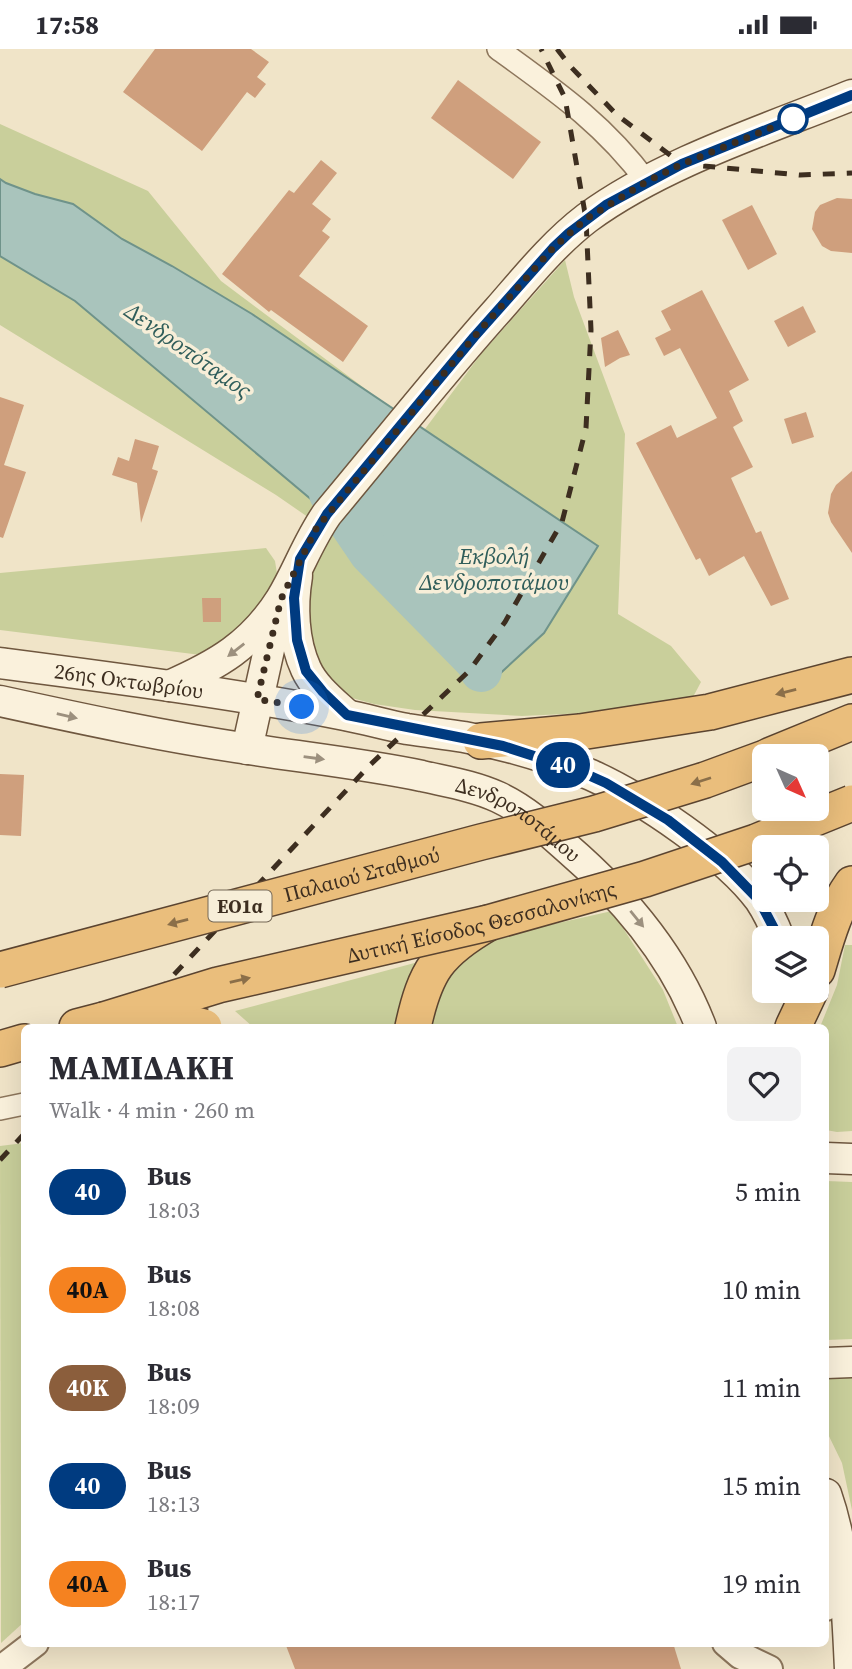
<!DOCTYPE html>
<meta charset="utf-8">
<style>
:root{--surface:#fff;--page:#f2f2f3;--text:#2b2b33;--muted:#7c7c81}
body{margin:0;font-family:"Source Serif 4",serif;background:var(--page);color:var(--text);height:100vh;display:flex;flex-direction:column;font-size:26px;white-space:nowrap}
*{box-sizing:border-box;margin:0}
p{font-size:23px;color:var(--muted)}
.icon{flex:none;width:38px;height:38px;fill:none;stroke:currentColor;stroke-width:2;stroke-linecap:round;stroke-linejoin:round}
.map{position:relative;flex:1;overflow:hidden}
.panel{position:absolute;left:21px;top:975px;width:808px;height:623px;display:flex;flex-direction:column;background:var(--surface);border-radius:10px;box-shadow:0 7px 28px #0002}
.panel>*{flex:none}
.badge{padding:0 14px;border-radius:23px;font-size:24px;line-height:46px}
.needle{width:46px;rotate:135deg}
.tools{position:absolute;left:752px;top:695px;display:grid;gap:14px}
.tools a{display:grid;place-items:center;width:77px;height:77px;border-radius:10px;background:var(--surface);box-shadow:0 7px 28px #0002;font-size:35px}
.you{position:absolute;width:35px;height:35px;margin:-18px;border:5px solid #fff;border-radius:50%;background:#1a73e8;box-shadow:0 0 0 10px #1a73e833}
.map>.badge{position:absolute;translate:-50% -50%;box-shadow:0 0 0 4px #fff}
.round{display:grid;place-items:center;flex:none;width:74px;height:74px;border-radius:10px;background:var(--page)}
.overview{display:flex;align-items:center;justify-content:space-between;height:119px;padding:0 28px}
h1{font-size:33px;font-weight:700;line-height:52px}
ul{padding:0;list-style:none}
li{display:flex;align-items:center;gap:21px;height:98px;padding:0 28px}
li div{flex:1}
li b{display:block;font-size:26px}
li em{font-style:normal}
li .badge{min-width:77px;font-weight:700;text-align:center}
.status{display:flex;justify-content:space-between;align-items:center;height:49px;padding:0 35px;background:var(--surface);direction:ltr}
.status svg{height:19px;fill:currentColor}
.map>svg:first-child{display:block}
.green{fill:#c9cf9b}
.water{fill:#a9c4bc;stroke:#6f938a;stroke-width:2}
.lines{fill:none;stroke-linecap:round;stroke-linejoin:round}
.river{stroke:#a9c4bc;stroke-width:42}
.building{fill:#cf9f7d}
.minor-casing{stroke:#8d765c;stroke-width:24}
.tertiary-casing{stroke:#8d765c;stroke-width:30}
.secondary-casing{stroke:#6f573f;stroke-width:33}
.trunk-casing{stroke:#5b4430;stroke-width:38}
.minor{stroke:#faf1dc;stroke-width:21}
.tertiary{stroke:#faf1dc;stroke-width:26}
.secondary{stroke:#faf1dc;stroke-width:30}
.trunk{stroke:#eabe7c;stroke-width:35}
.rail{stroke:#3d2e20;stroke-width:5;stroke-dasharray:12 12;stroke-linecap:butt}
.trunk-bridge-casing{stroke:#5b4430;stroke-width:38;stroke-linecap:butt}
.trunk-bridge{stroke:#eabe7c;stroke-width:35}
.oneway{fill:#9c907e}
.oneway2{fill:#8b6f49}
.line-casing{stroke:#fff;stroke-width:16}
.line{stroke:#003b80;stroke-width:10}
.walk{stroke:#3d2e20;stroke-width:7;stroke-dasharray:0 12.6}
.stop-dot{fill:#fff;stroke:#003b80;stroke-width:3.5}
.labels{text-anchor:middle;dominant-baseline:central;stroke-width:7;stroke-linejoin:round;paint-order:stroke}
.shield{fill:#f7eed8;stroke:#756857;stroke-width:2}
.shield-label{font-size:19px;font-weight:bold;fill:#3d2e20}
.street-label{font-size:21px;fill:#3d2e20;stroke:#f7eed8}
.water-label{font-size:23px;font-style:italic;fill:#2f5d5a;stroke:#f7eed8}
</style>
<div class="status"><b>17:58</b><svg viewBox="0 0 49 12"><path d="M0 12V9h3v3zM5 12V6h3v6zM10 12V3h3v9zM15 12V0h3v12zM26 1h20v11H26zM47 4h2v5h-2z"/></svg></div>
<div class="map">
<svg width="852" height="1620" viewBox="0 0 852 1620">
<rect width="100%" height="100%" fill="#f0e4c8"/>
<g class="green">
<path d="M0 75 148 142 221 232 383 353 425 380 481 305 565 211 574 248 625 385 618 565 671 597 701 633 693 648 586 664 522 667 415 661 374 655 352 649 323 628 306 578 313 523 331 484 276 446 0 276Z"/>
<path d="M266 499 275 512 278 531 252 574 201 606 0 581V524Z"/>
<path d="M612 862 663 941 678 978H253L235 962 463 901 491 889Z"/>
<path d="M845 896H852V1082L837 1083 826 1081V978H820L837 936Z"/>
<path d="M24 1094V1573L1 1594 0 1097Z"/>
<path d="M826 1132 852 1133V1290L826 1291Z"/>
<path d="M852 1325V1461L842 1414 826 1381V1326Z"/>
</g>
<path class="water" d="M0 130 6 134 35 145 73 155 122 190 172 217 252 265 598 497 544 584 492 632 394 520 75 252 0 207Z"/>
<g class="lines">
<path class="river" d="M330 445 370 504 477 613 481 622"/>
</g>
<g class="building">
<path d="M155 0H251L269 13 257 28 266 35 255 49 247 43 202 102 123 43Z"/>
<path d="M458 31 541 93 513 130 431 69Z"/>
<path d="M321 111 337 124 312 155 331 170 322 182 330 188 299 227 368 277 343 313 271 261 269 263 222 225 289 141 294 144Z"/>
<path d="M837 149 852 150V204L831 202 822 197 812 180 815 163 820 156Z"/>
<path d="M752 156 777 205 748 221 722 171Z"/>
<path d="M702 241 749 331 729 342 743 372 733 378 753 418 731 429 756 484 761 482 789 550 771 557 744 507 709 527 700 509 696 511 636 394 671 376 677 389 717 369 680 299 664 307 655 289 671 281 661 262Z"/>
<path d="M803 257 816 283 788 298 774 272Z"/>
<path d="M618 281 630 306 620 309 605 318 601 289Z"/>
<path d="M0 348 24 356 4 416 26 423 3 489 0 488Z"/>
<path d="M806 363 814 388 792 395 784 370Z"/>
<path d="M135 390 159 397 152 420 158 422 141 474 137 434 112 426 118 408 129 412Z"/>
<path d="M852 422V504L831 473 828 464 831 445 836 436Z"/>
<path d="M202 549H221V573H203Z"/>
<path d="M0 725 24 726 21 787 0 786Z"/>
<path d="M285 1594H673L681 1620H295Z"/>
</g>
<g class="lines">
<defs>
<g id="minor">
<path d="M498 0C556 42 604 75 647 133"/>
<path d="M0 1060 24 1055"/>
</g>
<g id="tertiary">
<path d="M826 1558 835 1540 842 1513"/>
<path d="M726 1594 740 1606 769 1620"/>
<path d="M1 1620 35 1594"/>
</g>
<g id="secondary">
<path d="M297 527C292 557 293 592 306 620 314 638 333 653 347 666"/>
<path id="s1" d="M0 614C115 629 231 644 345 666 366 670 386 676 407 680 426 683 445 685 464 688 507 696 551 709 591 726 642 749 727 806 760 851 768 863 774 876 779 889"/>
<path d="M169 637C217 616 252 596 281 550 298 522 308 492 327 465 384 397 439 327 498 261 526 229 553 195 587 169 662 114 765 81 852 46"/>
<path id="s2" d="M0 652C82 670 166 688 249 700 307 709 364 715 422 727 448 733 474 737 498 748 524 760 545 779 566 798 623 847 674 907 701 978"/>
<path d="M247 700 278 560"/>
<path d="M826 1109 852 1110"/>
<path d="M826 1314 852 1313"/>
<path d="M826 1445C846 1502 847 1560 850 1620"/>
</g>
<g id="trunk">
<path d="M481 692 580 683 710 663 852 626"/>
<path d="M769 707 852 673"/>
<path d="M817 921C826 891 834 860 852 835"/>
<path d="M77 978 104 971"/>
<path d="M413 978C425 922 438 903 488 874"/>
<path d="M793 978 810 942"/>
<path d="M0 1000 24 993"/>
</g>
</defs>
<use href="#minor" class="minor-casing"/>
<use href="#tertiary" class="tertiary-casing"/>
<use href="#secondary" class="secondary-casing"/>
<use href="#trunk" class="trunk-casing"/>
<use href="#minor" class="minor"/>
<use href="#tertiary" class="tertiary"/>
<use href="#secondary" class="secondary"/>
<use href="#trunk" class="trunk"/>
<g class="rail">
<path d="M557 0 571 18 617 66 682 115 800 126 852 124"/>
<path d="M125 978 370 716 469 622 505 573 562 473 586 379 591 281 586 170 565 49 541 0"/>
<path d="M0 1111 24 1085"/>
</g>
<defs>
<g id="trunk-bridge">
<path id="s3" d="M0 921 481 793 594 765 705 731 765 709"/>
<path d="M135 970 168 969 204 978"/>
<path id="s4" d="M104 971 218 936 488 874 645 830 756 793 852 754"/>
</g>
</defs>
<use href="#trunk-bridge" class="trunk-bridge-casing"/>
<use href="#trunk-bridge" class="trunk-bridge"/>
</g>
<defs><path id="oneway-solid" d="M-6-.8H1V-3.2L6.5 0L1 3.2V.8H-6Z" transform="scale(1.75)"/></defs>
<g class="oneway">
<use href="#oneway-solid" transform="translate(236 601) rotate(142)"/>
<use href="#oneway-solid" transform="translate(67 667) rotate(13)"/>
<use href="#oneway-solid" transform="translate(314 709) rotate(8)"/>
<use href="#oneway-solid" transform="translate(637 870) rotate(51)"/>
</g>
<g class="oneway2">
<use href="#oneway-solid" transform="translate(786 643) rotate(166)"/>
<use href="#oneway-solid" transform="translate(701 732) rotate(162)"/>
<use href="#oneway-solid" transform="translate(178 873) rotate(165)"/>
<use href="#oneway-solid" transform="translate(240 931) rotate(-13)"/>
</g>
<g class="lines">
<defs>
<path id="line" d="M779 889 759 851 722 813 668 771 606 734 577 721 503 697 347 666 323 643 306 622 297 591 294 549 300 510 327 465 474 288 553 199 569 184 606 156 682 115 852 46"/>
</defs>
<use href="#line" class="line-casing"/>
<use href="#line" class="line"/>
<path class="walk" d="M302 658 257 650 281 550 316 480 474 288 553 199 586 170 646 133 682 115 803 66 793 70"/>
</g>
<circle class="stop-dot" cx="793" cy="70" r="14"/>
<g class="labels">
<rect class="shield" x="208.5" y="841.5" width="63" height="31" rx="5"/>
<g class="shield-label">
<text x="240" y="857">ΕΟ1α</text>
</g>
<g class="street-label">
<text stroke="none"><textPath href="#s1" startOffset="130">26ης Οκτωβρίου</textPath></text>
<text stroke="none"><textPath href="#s2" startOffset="536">Δενδροποτάμου</textPath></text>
<text stroke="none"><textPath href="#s3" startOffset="374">Παλαιού Σταθμού</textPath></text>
<text stroke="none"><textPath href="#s4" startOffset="390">Δυτική Είσοδος Θεσσαλονίκης</textPath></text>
</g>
<g class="water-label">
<text transform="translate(188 301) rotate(35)">Δενδροπόταμος</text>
<text x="494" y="507">Εκβολή<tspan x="494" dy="26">Δενδροποτάμου</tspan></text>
</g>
</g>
</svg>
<div class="tools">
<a><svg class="needle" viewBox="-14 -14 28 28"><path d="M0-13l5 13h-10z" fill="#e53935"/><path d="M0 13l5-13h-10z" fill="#7c7c81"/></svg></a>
<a><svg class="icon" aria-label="locate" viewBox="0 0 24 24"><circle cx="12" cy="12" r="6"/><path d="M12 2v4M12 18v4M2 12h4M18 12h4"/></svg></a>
<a><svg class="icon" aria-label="layers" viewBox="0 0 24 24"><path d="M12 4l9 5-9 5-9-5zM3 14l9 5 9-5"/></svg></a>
</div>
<div class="you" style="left:302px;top:658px"></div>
<b class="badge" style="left:563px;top:716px;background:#003b80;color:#fff">40</b>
<section class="panel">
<div class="overview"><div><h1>ΜΑΜΙΔΑΚΗ</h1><p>Walk · 4 min · 260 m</p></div><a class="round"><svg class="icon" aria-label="heart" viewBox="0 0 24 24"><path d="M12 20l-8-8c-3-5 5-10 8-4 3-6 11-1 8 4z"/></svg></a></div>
<ul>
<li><span class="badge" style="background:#003b80;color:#fff">40</span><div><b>Bus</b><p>18:03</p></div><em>5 min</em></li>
<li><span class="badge" style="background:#f58220;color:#111">40Α</span><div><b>Bus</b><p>18:08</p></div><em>10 min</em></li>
<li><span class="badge" style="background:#8b5e3c;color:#fff">40Κ</span><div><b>Bus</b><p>18:09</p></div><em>11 min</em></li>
<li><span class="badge" style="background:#003b80;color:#fff">40</span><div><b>Bus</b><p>18:13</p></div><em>15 min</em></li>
<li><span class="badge" style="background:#f58220;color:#111">40Α</span><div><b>Bus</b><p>18:17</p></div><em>19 min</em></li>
</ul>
</section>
</div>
